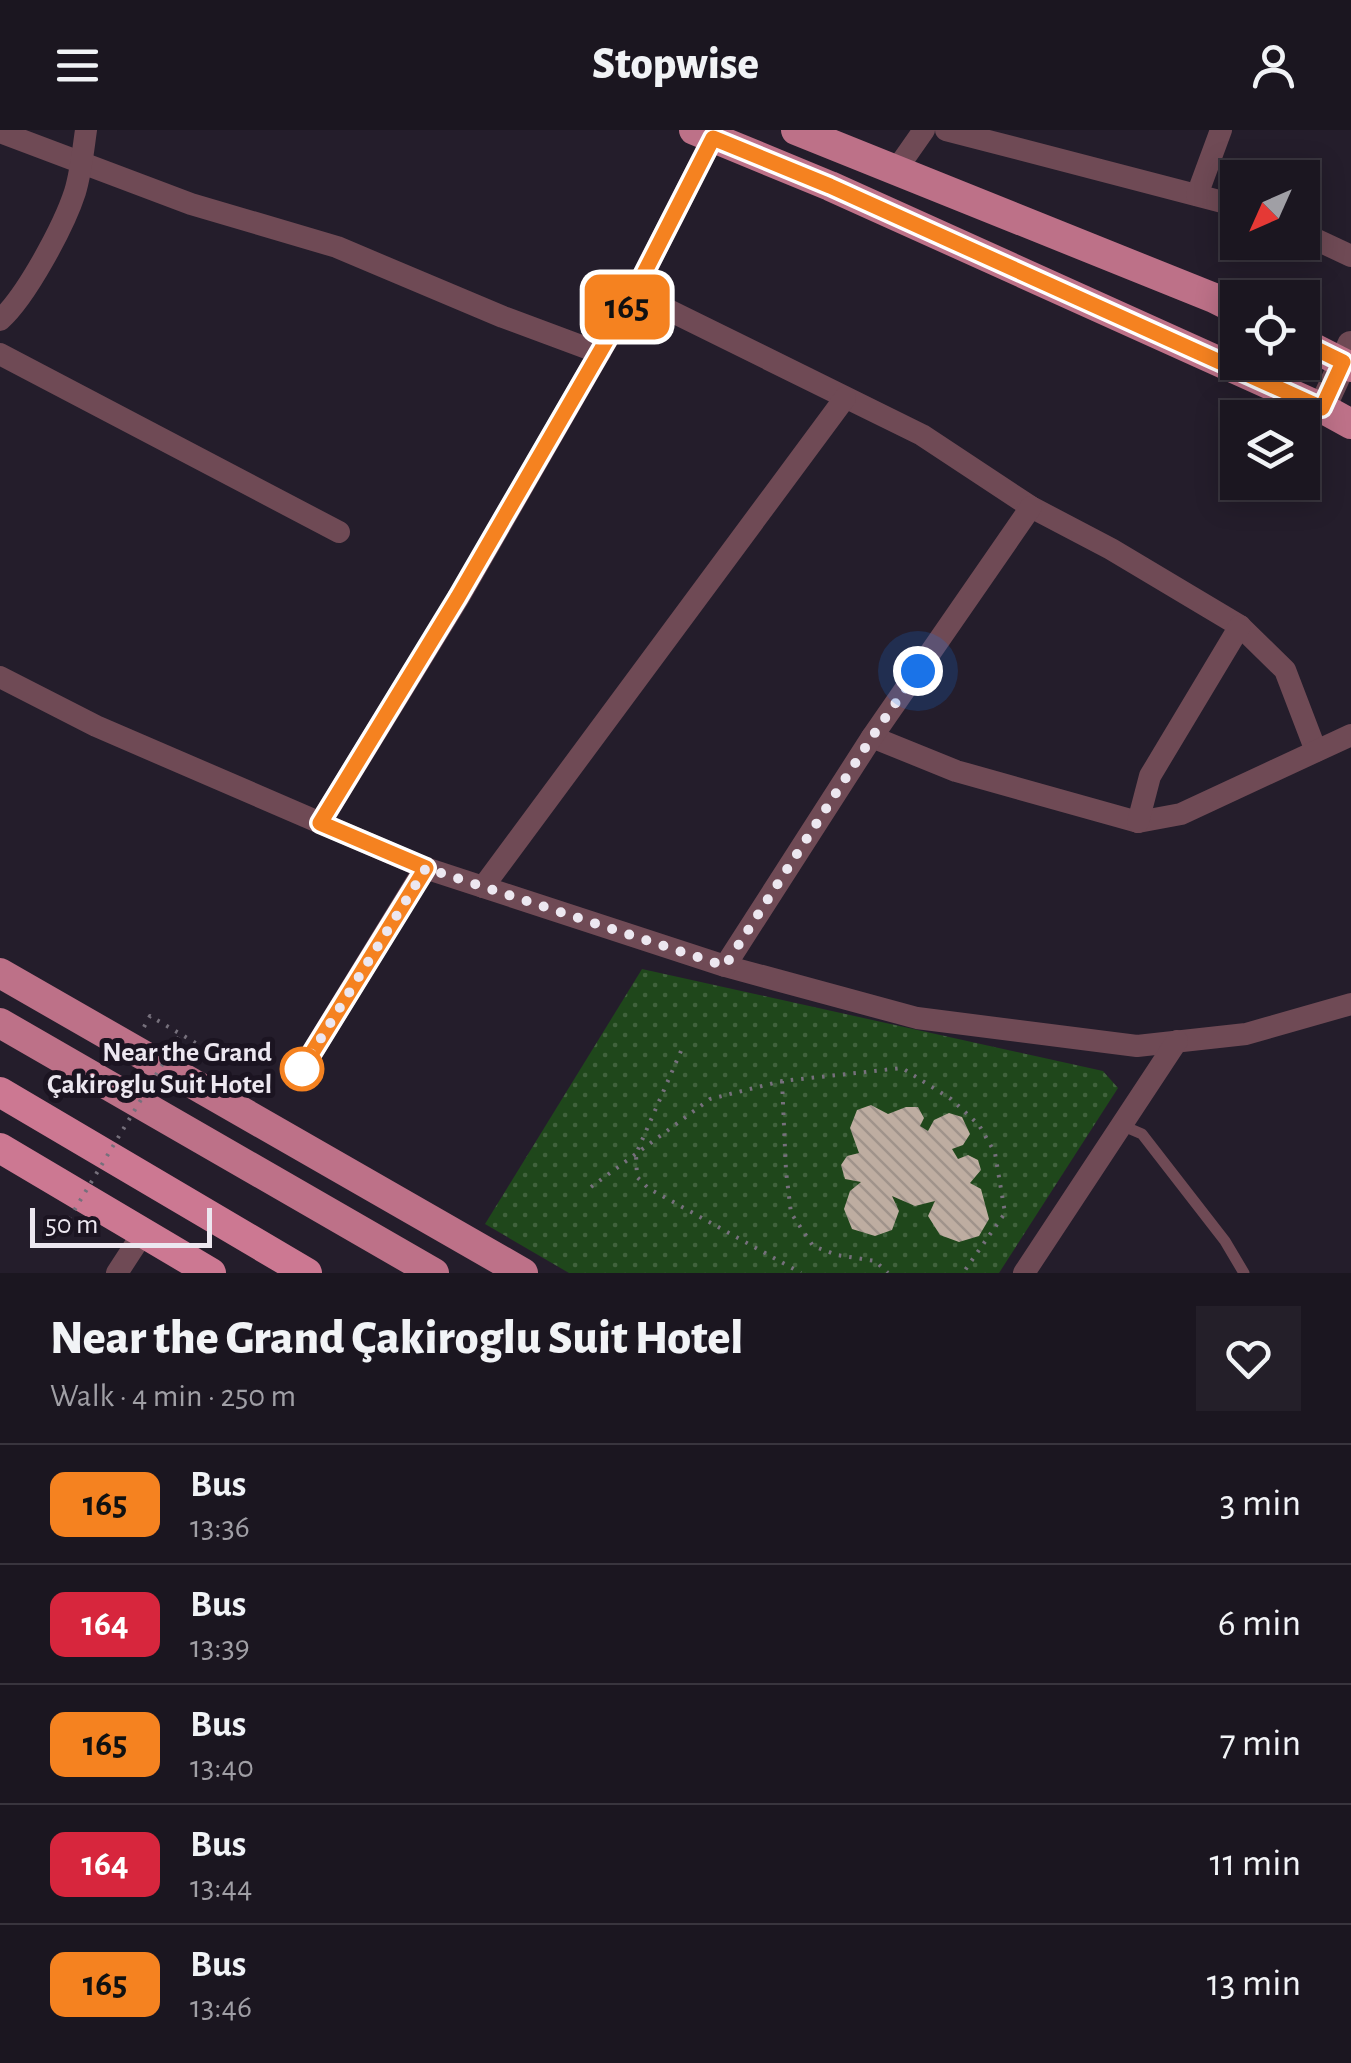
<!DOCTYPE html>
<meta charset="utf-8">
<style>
:root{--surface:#1b1620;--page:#241f29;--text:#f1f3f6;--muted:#a09fa5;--line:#39353e}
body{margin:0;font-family:"Alegreya Sans",sans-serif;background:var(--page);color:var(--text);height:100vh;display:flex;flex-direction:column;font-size:38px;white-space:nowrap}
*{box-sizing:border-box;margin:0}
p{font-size:32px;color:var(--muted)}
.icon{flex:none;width:55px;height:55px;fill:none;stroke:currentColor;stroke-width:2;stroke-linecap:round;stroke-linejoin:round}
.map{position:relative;height:1143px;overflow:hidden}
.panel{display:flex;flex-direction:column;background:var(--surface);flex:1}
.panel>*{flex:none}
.badge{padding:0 20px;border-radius:15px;font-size:35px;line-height:65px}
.needle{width:65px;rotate:225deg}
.tools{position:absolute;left:1220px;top:30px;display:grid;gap:20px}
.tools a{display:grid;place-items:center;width:100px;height:100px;border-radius:0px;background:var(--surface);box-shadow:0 5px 25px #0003,0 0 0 2px var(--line);font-size:50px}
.scale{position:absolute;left:30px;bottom:25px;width:182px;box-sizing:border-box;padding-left:10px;border:5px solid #ece7f0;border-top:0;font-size:28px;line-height:35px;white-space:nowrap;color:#ece7f0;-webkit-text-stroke:8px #1b1421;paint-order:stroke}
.you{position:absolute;width:50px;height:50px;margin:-25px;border:8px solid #fff;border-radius:50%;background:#1a73e8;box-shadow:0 0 0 15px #1a73e833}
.map>.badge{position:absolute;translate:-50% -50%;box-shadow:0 0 0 5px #fff}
.round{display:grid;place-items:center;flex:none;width:105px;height:105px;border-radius:0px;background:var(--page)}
.headline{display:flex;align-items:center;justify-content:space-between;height:170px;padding:0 50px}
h1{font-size:48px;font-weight:800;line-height:75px}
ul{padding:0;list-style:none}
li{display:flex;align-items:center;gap:30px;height:120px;padding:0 50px;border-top:2px solid var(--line)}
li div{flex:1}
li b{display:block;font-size:38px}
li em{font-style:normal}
li .badge{min-width:110px;font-weight:700;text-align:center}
header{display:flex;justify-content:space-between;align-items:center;height:130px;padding:0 50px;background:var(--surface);font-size:45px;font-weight:800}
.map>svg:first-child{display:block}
.park{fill:url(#park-dots)}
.building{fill:url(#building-back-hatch)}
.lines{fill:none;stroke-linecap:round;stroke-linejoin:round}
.path{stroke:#76707c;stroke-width:4;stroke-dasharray:2.5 8;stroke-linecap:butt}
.service{stroke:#6f4a55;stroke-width:11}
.minor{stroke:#6f4a55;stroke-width:22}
.tertiary{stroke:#6f4a55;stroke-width:28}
.primary{stroke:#bd7188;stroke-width:30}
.trunk{stroke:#cc7892;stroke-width:30}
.path-bridge{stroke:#76707c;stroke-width:4;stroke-dasharray:2.5 8;stroke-linecap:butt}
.line-casing{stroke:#fff;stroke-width:22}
.line{stroke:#f58220;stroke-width:15}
.walk{stroke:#ece7f0;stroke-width:10;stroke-dasharray:0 18}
.stop-dot{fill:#fff;stroke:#f58220;stroke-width:5}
.labels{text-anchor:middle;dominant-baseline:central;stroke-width:10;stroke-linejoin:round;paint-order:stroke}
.stop-label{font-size:28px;font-weight:bold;fill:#ece7f0;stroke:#1b1421;text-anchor:end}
</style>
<header><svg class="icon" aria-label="menu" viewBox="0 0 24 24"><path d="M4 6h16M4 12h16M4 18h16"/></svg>Stopwise<svg class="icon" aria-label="person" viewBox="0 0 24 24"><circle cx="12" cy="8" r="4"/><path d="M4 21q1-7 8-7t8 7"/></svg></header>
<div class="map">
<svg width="1351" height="1143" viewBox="0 0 1351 1143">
<defs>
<pattern id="park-dots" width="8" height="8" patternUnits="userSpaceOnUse" patternTransform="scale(2.5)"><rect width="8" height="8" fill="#1f471b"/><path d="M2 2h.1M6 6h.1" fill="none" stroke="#40623c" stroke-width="1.8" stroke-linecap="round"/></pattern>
<pattern id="building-back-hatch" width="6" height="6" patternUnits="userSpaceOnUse" patternTransform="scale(2.5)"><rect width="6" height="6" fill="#beada1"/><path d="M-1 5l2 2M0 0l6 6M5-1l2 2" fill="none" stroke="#a0938b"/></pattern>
</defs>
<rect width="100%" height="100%" fill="#241d2b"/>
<path class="park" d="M642 839 1103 941 1118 958 999 1143H569L485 1094Z"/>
<path class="building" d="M871 975 888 984 906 977H918L924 988 920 996 928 1001 934 990 949 983 962 987 970 1004 963 1015 952 1019 958 1029 968 1025 978 1030 981 1040 970 1053 981 1059 989 1089 979 1106 959 1112 940 1105 928 1086 935 1071 915 1076 892 1066 899 1081 892 1100 875 1106 852 1099 844 1079 850 1061 861 1052 845 1049 841 1035 847 1026 859 1023 850 998 857 980Z"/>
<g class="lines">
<g class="path">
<path d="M144 897 150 886 216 925"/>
<path d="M681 921 636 1024 637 1047 648 1058 801 1143"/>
<path d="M782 951 786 1041 791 1083 813 1116 837 1125 875 1131 888 1143"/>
<path d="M591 1057 710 969 782 951 902 938 951 969 979 995 995 1023 1005 1083 963 1143"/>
</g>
<path class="service" d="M1121 995 1142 1004 1225 1111 1244 1143"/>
<g class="minor">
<path d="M946 0 1238 76"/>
<path d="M0 2 191 74 337 117 503 187 600 223"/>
<path d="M896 40 924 0"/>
<path d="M1197 65 1221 0"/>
<path d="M1302 103 1351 126"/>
<path d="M634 163 922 305 1031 377 1111 419 1240 496 1285 540 1316 621"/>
<path d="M0 190C26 167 64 96 75 62 81 42 83 21 86 0"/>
<path d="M0 224 339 402"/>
<path d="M0 547 96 596 425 738 725 836 917 888 1137 916 1246 904 1351 874"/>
<path d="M872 607 956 641 1138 692 1181 684 1351 605"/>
<path d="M1138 692 1150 646 1240 496"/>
<path d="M320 693 459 467 634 163 713 8"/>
<path d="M483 757 845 268"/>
<path d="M725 836 872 607 1031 377"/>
<path d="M302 939 425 738"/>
<path d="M117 1143 143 1103"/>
<path d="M1024 1143 1177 911"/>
</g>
<path class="tertiary" d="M1322 278 1351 215"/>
<g class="primary">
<path d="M694 0 830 56 1322 278 1351 294"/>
<path d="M796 0 1214 168 1238 180"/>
<path d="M1302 212 1351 237"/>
<path d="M0 843 523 1143"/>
<path d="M0 893 434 1143"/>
</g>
<g class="trunk">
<path d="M0 962 307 1143"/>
<path d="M0 1018 211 1143"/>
</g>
<path class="path-bridge" d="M69 1089 180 905"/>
</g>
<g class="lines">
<defs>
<path id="line" d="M302 939 426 738 320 693 458 467 634 163 713 8 830 56 1322 278 1343 232 1302 212"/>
</defs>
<use href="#line" class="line-casing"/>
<use href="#line" class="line"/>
<path class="walk" d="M302 939 426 738 725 836 872 607 918 541"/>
</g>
<circle class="stop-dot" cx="302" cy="939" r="20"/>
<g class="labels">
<g class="stop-label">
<text x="272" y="923">Near the Grand<tspan x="272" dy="32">Çakiroglu Suit Hotel</tspan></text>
</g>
</g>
</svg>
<div class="tools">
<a><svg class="needle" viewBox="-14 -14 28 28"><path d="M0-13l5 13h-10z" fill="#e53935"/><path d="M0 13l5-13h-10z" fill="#a09fa5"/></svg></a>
<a><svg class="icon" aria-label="locate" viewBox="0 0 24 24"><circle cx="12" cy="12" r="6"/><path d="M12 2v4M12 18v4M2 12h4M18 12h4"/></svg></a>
<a><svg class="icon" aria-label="layers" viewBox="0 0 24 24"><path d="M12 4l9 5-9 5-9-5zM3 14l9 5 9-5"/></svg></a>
</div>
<div class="scale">50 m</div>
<div class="you" style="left:918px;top:541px"></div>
<b class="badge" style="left:627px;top:177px;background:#f58220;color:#111">165</b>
</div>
<section class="panel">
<div class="headline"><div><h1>Near the Grand Çakiroglu Suit Hotel</h1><p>Walk · 4 min · 250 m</p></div><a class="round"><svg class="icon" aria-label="heart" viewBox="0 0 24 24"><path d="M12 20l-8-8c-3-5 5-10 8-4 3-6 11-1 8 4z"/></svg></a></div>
<ul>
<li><span class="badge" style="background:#f58220;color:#111">165</span><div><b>Bus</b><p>13:36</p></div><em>3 min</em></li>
<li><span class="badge" style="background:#d7263d;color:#fff">164</span><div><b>Bus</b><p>13:39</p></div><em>6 min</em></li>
<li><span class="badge" style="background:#f58220;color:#111">165</span><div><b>Bus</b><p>13:40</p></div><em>7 min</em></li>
<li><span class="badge" style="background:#d7263d;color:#fff">164</span><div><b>Bus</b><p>13:44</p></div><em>11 min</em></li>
<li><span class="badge" style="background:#f58220;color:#111">165</span><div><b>Bus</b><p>13:46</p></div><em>13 min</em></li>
</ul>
</section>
